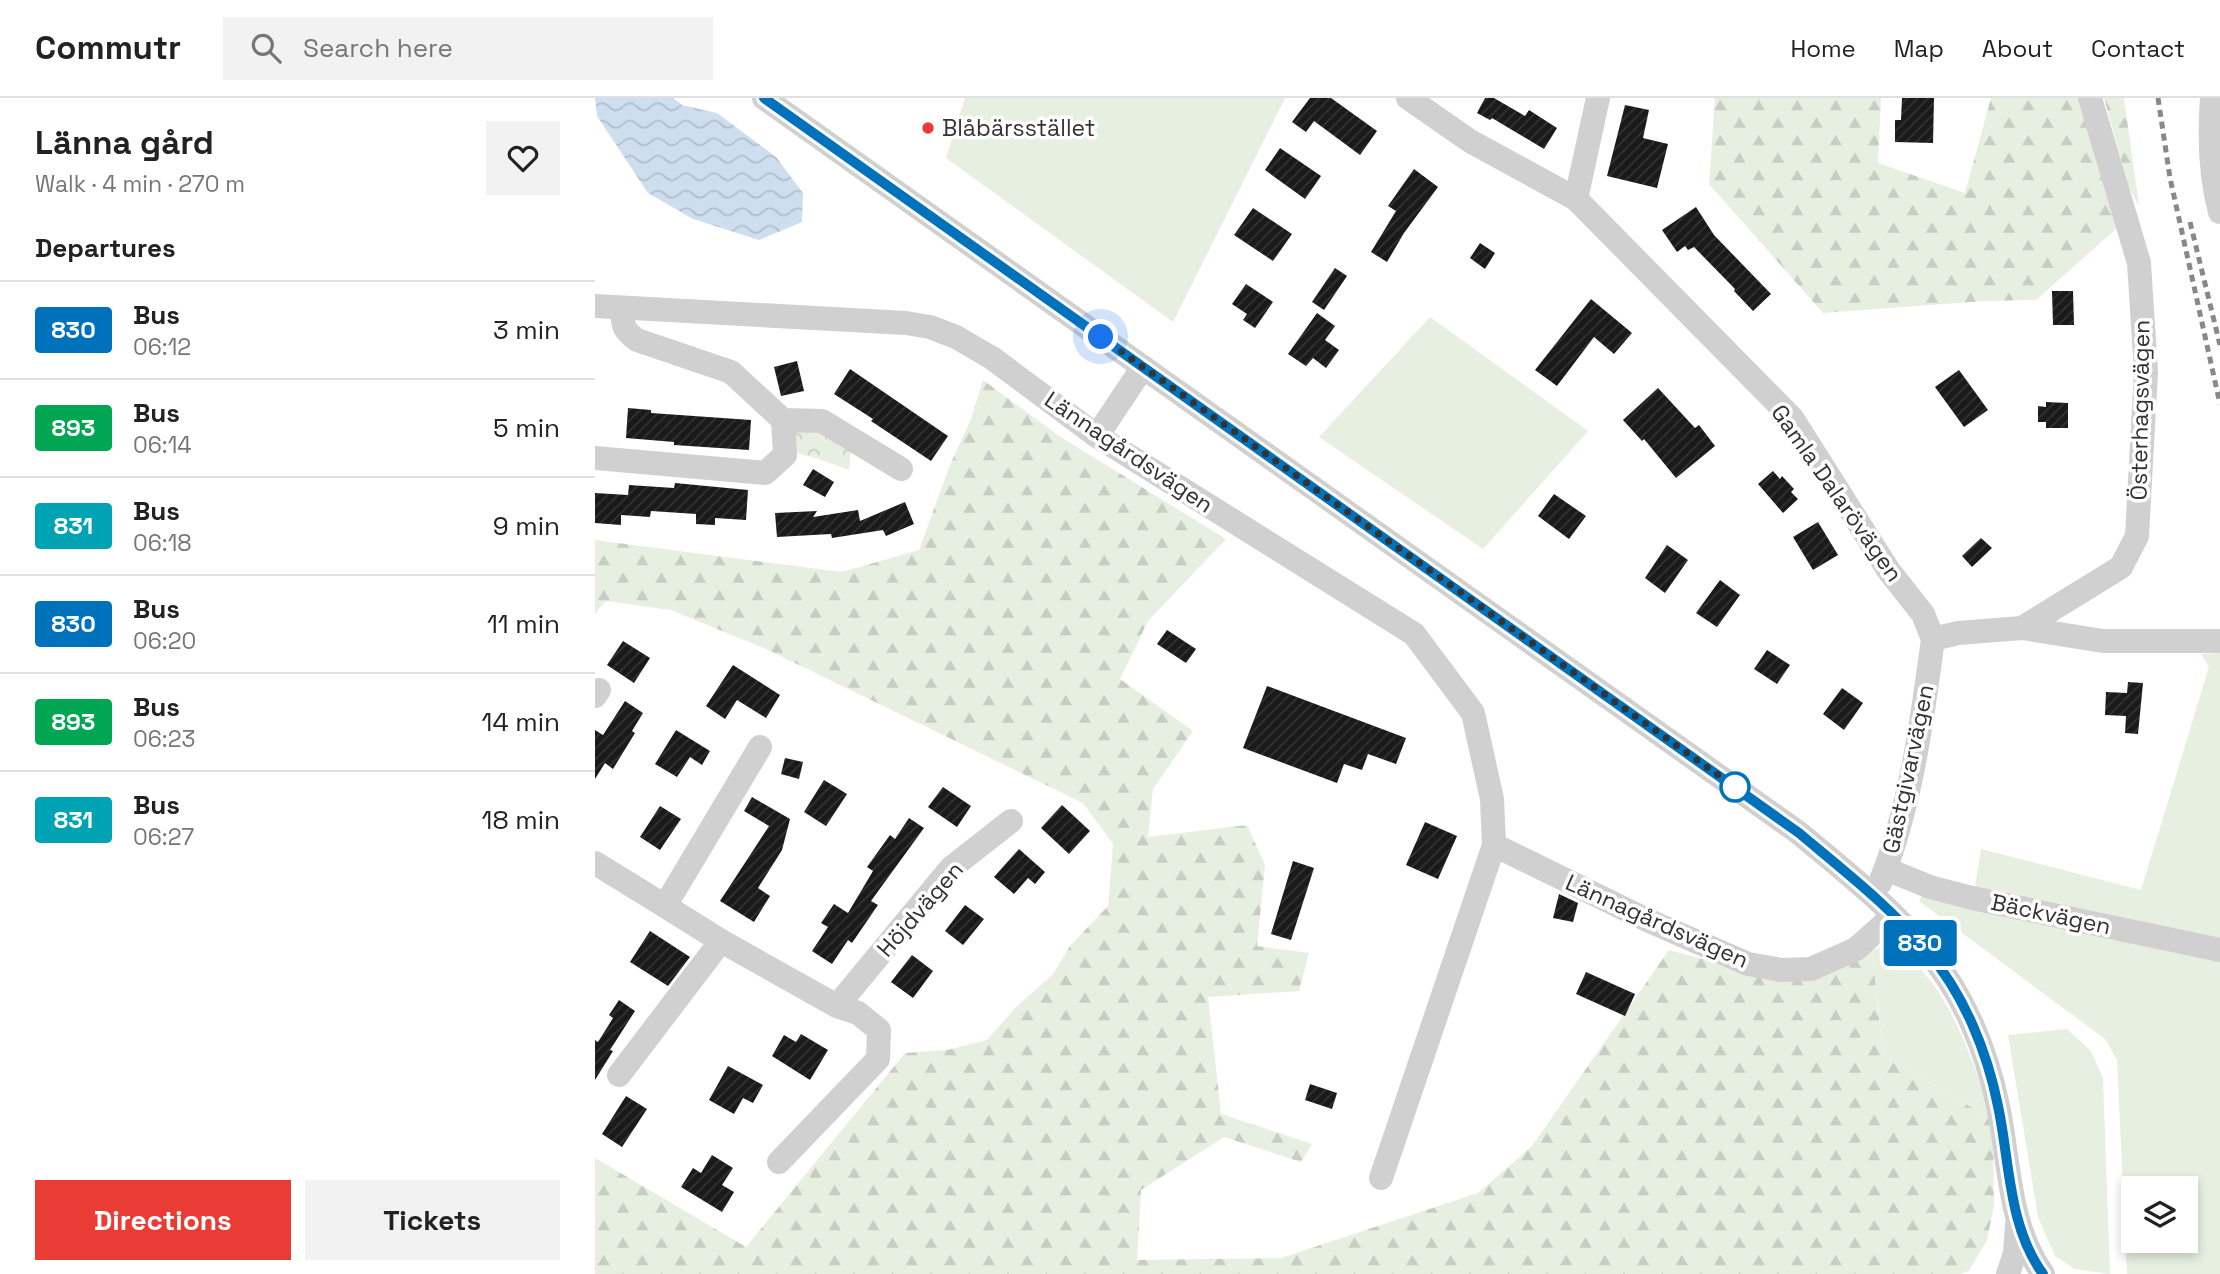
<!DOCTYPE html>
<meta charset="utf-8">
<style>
:root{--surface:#fff;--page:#f2f2f2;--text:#222;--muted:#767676;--line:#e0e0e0;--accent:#e93c35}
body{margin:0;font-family:"Space Grotesk",sans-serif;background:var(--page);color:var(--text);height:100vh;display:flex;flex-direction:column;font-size:26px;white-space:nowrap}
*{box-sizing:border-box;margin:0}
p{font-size:23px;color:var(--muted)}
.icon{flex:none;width:38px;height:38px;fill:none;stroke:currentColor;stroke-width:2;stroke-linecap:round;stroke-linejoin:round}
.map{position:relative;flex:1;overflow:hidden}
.panel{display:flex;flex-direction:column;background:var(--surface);width:595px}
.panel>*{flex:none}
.badge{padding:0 14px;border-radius:5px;font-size:24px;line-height:46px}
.buttons{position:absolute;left:1526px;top:1078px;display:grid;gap:14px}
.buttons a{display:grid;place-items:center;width:77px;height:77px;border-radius:0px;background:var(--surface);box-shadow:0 4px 10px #0003;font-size:35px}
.you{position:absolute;width:35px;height:35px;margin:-18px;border:5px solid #fff;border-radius:50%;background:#1a73e8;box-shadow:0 0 0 10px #1a73e833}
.map>.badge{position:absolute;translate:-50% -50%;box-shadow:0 0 0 4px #fff}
h2{padding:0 35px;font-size:26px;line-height:63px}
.round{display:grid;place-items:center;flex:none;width:74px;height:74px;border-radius:0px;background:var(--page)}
.head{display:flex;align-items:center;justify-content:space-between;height:119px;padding:0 35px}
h1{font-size:33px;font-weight:700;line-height:52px}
.button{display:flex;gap:14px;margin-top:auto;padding:14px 35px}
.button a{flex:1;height:80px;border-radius:0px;background:var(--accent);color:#fff;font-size:28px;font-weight:700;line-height:80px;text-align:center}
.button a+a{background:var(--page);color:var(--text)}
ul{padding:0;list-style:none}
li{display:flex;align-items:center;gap:21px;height:98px;padding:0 35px;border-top:2px solid var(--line)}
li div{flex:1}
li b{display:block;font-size:26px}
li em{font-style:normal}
li .badge{min-width:77px;font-weight:700;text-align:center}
header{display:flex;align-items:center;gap:42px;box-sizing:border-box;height:98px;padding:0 35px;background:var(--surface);border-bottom:2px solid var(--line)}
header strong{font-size:33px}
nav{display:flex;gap:38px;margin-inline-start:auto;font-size:24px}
.search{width:490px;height:63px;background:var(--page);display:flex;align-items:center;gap:18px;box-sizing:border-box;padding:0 24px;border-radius:0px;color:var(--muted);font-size:26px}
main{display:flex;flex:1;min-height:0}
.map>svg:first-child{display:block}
.grass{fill:#e7efe1;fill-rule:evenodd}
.forest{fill:url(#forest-firs)}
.park{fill:url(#park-crowns)}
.water{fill:url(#water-waves)}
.building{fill:url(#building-hatch)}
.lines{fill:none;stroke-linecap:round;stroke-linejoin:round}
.minor{stroke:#d0d0d0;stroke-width:24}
.rail{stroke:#888;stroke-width:5;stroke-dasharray:7 5;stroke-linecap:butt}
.line-casing{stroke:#fff;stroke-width:16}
.line{stroke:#0072bc;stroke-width:10}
.walk{stroke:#333;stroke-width:7;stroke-dasharray:0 12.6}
.poi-dot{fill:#e93c35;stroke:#fff;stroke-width:2.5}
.stop-dot{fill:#fff;stroke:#0072bc;stroke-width:3.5}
.labels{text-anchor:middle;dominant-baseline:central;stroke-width:7;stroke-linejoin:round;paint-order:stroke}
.poi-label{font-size:23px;fill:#333;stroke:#fff;text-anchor:start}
.street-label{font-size:23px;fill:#333;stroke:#fff}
</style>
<header>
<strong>Commutr</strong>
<div class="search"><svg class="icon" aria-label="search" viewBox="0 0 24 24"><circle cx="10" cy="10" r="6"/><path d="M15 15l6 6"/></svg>Search here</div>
<nav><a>Home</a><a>Map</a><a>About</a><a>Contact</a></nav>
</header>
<main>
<section class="panel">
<div class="head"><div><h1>Länna gård</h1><p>Walk · 4 min · 270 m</p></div><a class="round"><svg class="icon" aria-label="heart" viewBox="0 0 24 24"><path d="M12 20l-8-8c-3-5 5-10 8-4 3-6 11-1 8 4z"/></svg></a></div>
<h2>Departures</h2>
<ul>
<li><span class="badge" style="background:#0072bc;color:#fff">830</span><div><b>Bus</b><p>06:12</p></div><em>3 min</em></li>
<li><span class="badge" style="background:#00a651;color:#fff">893</span><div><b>Bus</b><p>06:14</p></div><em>5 min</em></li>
<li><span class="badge" style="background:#00a3b4;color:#fff">831</span><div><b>Bus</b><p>06:18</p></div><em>9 min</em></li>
<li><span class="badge" style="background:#0072bc;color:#fff">830</span><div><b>Bus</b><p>06:20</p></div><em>11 min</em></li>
<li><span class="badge" style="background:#00a651;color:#fff">893</span><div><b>Bus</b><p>06:23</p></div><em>14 min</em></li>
<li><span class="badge" style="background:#00a3b4;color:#fff">831</span><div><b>Bus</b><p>06:27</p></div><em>18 min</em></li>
</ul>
<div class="button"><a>Directions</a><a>Tickets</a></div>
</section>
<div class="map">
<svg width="1625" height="1176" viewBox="0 0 1625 1176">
<defs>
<pattern id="forest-firs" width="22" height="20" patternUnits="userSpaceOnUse" patternTransform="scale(1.75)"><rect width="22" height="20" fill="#e7efe1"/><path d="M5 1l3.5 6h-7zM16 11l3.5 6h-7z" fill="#c7cdc2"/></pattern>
<pattern id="park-crowns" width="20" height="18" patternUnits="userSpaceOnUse" patternTransform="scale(1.75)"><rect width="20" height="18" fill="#e7efe1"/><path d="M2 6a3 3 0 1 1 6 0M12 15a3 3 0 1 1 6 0" fill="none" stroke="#c7cdc2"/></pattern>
<pattern id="water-waves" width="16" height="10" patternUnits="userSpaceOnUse" patternTransform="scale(1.75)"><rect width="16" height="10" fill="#cedeee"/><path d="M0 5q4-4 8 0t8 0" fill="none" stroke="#b1bfcd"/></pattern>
<pattern id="building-hatch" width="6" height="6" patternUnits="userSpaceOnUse" patternTransform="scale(1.75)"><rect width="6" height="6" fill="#1a1a1a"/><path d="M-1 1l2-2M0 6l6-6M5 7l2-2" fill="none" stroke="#333"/></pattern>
</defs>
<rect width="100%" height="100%" fill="#fff"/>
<g class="grass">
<path d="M370 0H690L578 224 351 60Z"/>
<path d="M835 219 993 333 888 451 724 339Z"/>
<path d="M1625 555V843L1380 789 1386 751 1546 792 1614 569 1606 556Z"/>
<path d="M1329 795 1625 861V1176H1532L1522 962 1510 941 1324 803ZM1538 1090H1591V1143H1538Z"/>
<path d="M1303 846C1319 863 1336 881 1348 901 1370 938 1384 981 1398 1022L1288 957 1277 852 1289 848Z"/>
<path d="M1472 931 1496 953 1508 980 1515 1176 1480 1171 1460 1158 1443 1119 1413 937Z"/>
</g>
<g class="forest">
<path d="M1120 0H1286L1283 65 1370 95 1396 0H1484L1522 130 1441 202 1389 203 1228 215 1114 86Z"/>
<path d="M1509 0H1529L1544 108 1534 90Z"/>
<path d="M388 282 464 338 631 441 553 523 525 581 598 633 558 691 553 739 652 727 670 767 662 848 714 855 704 893 613 899 626 1016 717 1046 706 1064 629 1039 546 1092 542 1162 686 1160 883 1095 937 1048 1074 852 1146 871 1277 852 1288 957 1398 1022 1399 1107 1392 1142 1374 1173 1364 1176H0V1060L151 1149 310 955 352 952 392 942 421 909 458 876 475 848 513 808 518 746 488 705 171 551 76 512 11 503 0 516V442L247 474 324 452 355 367 376 321Z"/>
</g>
<path class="park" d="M194 328 225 329 256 349 254 372 224 361 195 353Z"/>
<path class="water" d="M0 0H78L87 7 122 15 181 59 208 95 207 124 164 142 98 121 53 95 2 18Z"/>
<g class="building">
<path d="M715 0H736L782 33 765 57 719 23 711 34 697 24Z"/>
<path d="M890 0H899L930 18 934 12 962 30 949 51 897 20 895 22 882 15Z"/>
<path d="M1307 0H1339L1338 45 1300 44V22H1306Z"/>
<path d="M1030 7 1054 12 1048 40 1073 46 1062 90 1012 78Z"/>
<path d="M685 50 726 78 710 101 670 72Z"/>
<path d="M819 71 843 89 809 135 792 164 776 154 801 113 793 108Z"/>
<path d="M1101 109 1119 137 1176 196 1158 213 1139 193 1140 191 1099 149 1093 152 1090 148 1082 154 1067 132Z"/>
<path d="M658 110 697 136 678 163 639 137Z"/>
<path d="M885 145 900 155 890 171 875 160Z"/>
<path d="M740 170 752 178 729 212 717 204Z"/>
<path d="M651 186 678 204 660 230 648 222 652 216 637 206Z"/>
<path d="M1457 193H1478L1479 227H1458Z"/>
<path d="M996 201 1037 235 1019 256 999 239 962 288 940 272Z"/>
<path d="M722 215 740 228 730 242 744 252 731 270 718 260 711 268 693 256Z"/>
<path d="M202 263 209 293 186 298 179 269Z"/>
<path d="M255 271 353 338 336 363 276 323 278 321 239 296Z"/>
<path d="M1364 272 1393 312 1369 329 1340 289Z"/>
<path d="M1063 290 1100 330 1104 327 1120 348 1081 380 1049 341 1047 343 1028 322Z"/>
<path d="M1451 304 1473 305V330H1451V324H1443V308L1451 309Z"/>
<path d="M33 310 56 312V315L156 322 154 352 79 347V344L31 340Z"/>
<path d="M218 371 239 384 230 399 208 387Z"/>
<path d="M1178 373 1185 381 1187 378 1199 391 1196 394 1203 401 1188 415 1163 386Z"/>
<path d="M80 385 153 392 151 422 120 420V427L101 426V416L56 413 55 419 26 417V427L0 425V395L33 397 34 387 79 390Z"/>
<path d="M959 396 991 418 974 441 943 418Z"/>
<path d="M310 404 319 426 291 438 288 432 237 440 236 436 182 439 180 415 222 413 218 419 263 412 265 423Z"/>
<path d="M1223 424 1243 457 1218 472 1198 439Z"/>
<path d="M1386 440 1397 450 1377 469 1367 458Z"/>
<path d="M1072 447 1093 462 1070 495 1050 480Z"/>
<path d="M1125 482 1145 497 1122 529 1101 515Z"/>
<path d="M572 532 601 551 591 565 562 546Z"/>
<path d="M28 543 55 560 39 585 12 567Z"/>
<path d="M1172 552 1195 567 1182 586 1159 571Z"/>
<path d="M138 567 185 597 171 620 142 602 130 621 111 608Z"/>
<path d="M1533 584 1548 585 1543 636 1530 635 1531 618 1510 617 1511 594 1532 595Z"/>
<path d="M672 588 811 640 801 666 773 656 767 672 749 666 742 685 648 650Z"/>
<path d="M1247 590 1268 605 1249 632 1228 616Z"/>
<path d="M30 603 48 615 37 633 40 635 18 671 10 665 0 681V632L8 637Z"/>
<path d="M81 632 115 653 107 667 95 659 82 679 60 666Z"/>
<path d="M190 660 208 664 204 681 186 676Z"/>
<path d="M229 682 252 696 231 728 209 714Z"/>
<path d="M348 689 376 708 362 729 333 709Z"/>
<path d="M157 699 195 721 187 752 163 790 175 798 159 824 125 803 174 728 149 713Z"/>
<path d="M467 707 495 733 474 756 446 730Z"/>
<path d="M65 708 86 721 65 752 45 739Z"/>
<path d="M314 720 329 730 276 803 283 807 257 845 253 842 237 866 217 853 233 829 226 825 239 806 253 815 278 773 272 769 295 737 300 741Z"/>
<path d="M830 724 862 738 843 781 811 767Z"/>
<path d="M424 751 450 774 440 786 433 780 419 796 399 779Z"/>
<path d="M698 763 719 770 696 842 676 836Z"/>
<path d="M964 796 983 805 978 824 958 820Z"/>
<path d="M370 807 389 821 368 847 350 833Z"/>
<path d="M55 833 95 859 73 888 35 864Z"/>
<path d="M317 857 338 873 318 900 296 884Z"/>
<path d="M991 874 1040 896 1030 918 981 896Z"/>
<path d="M24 902 40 913 15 952 18 953 0 982V942L3 944 18 920 14 917Z"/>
<path d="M206 936 233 952 215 982 177 958 189 937 201 944Z"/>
<path d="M133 968 168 987 158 1005 148 1000 139 1016 114 1002Z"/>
<path d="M715 986 742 995 737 1011 710 1002Z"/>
<path d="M31 998 52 1011 27 1049 7 1036Z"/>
<path d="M117 1057 138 1070 127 1087 139 1094 127 1114 86 1089 98 1070 106 1075Z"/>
</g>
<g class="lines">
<g class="minor">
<path d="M169 0 1204 735C1248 772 1296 809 1333 854 1369 897 1392 954 1403 1008 1415 1065 1413 1127 1448 1176"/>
<path d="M813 0 875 43 981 101 1197 320 1294 473 1328 516 1338 541"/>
<path d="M1617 0C1614 39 1615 77 1625 114"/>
<path d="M981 101 1003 0"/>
<path d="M0 208 311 225 335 229 361 239 397 260 502 338 819 536 878 615 897 701 899 747 786 1080"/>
<path d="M28 211C27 227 28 232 42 242L136 274 188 322"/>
<path d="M502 338 548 269"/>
<path d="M0 360 170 375 190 357 188 322 227 323 306 371"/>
<path d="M1427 530 1526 469 1542 438 1551 274 1544 165 1495 0"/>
<path d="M1338 541 1363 535 1427 530 1508 543H1625"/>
<path d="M0 598 4 592"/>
<path d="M899 747 1052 822 1153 866 1186 872 1216 871 1261 851 1298 818"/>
<path d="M0 765 70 808"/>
<path d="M1291 771 1335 789 1373 799 1625 852"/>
<path d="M1285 785C1316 708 1327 623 1338 541"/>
<path d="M126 843 70 808 165 649"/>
<path d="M24 977 126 843 242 908"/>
<path d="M184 1064 283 961 284 932 263 915 242 908 356 770 416 723"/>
<path d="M1413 1176 1420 1155 1422 1127"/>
</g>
<g class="rail">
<path d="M1563 0 1575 80 1625 306"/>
<path d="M1595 124 1625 247"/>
</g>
</g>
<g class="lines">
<defs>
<path id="line" d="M169 0 1204 735C1248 772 1296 809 1333 854 1369 897 1392 953 1403 1008 1415 1064 1413 1128 1448 1176"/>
</defs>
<use href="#line" class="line-casing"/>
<use href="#line" class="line"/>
<path class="walk" d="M506 239 1140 689"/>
</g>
<circle class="poi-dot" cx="333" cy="30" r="7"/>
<circle class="stop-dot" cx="1140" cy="689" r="14"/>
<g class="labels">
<g class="poi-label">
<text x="347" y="30">Blåbärsstället</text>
</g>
<g class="street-label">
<text transform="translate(1545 312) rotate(-89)">Österhagsvägen</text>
<text transform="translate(534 354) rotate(34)">Lännagårdsvägen</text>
<text transform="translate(1242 395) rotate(55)">Gamla Dalarövägen</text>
<text transform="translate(1313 671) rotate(-78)">Gästgivarvägen</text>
<text transform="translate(325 811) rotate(-49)">Höjdvägen</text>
<text transform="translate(1456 816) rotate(12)">Bäckvägen</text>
<text transform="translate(1062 823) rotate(24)">Lännagårdsvägen</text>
</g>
</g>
</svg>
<div class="buttons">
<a><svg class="icon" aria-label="layers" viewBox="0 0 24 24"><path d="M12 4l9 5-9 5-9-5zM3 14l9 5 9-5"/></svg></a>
</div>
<div class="you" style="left:506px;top:239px"></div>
<b class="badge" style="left:1325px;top:845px;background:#0072bc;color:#fff">830</b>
</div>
</main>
